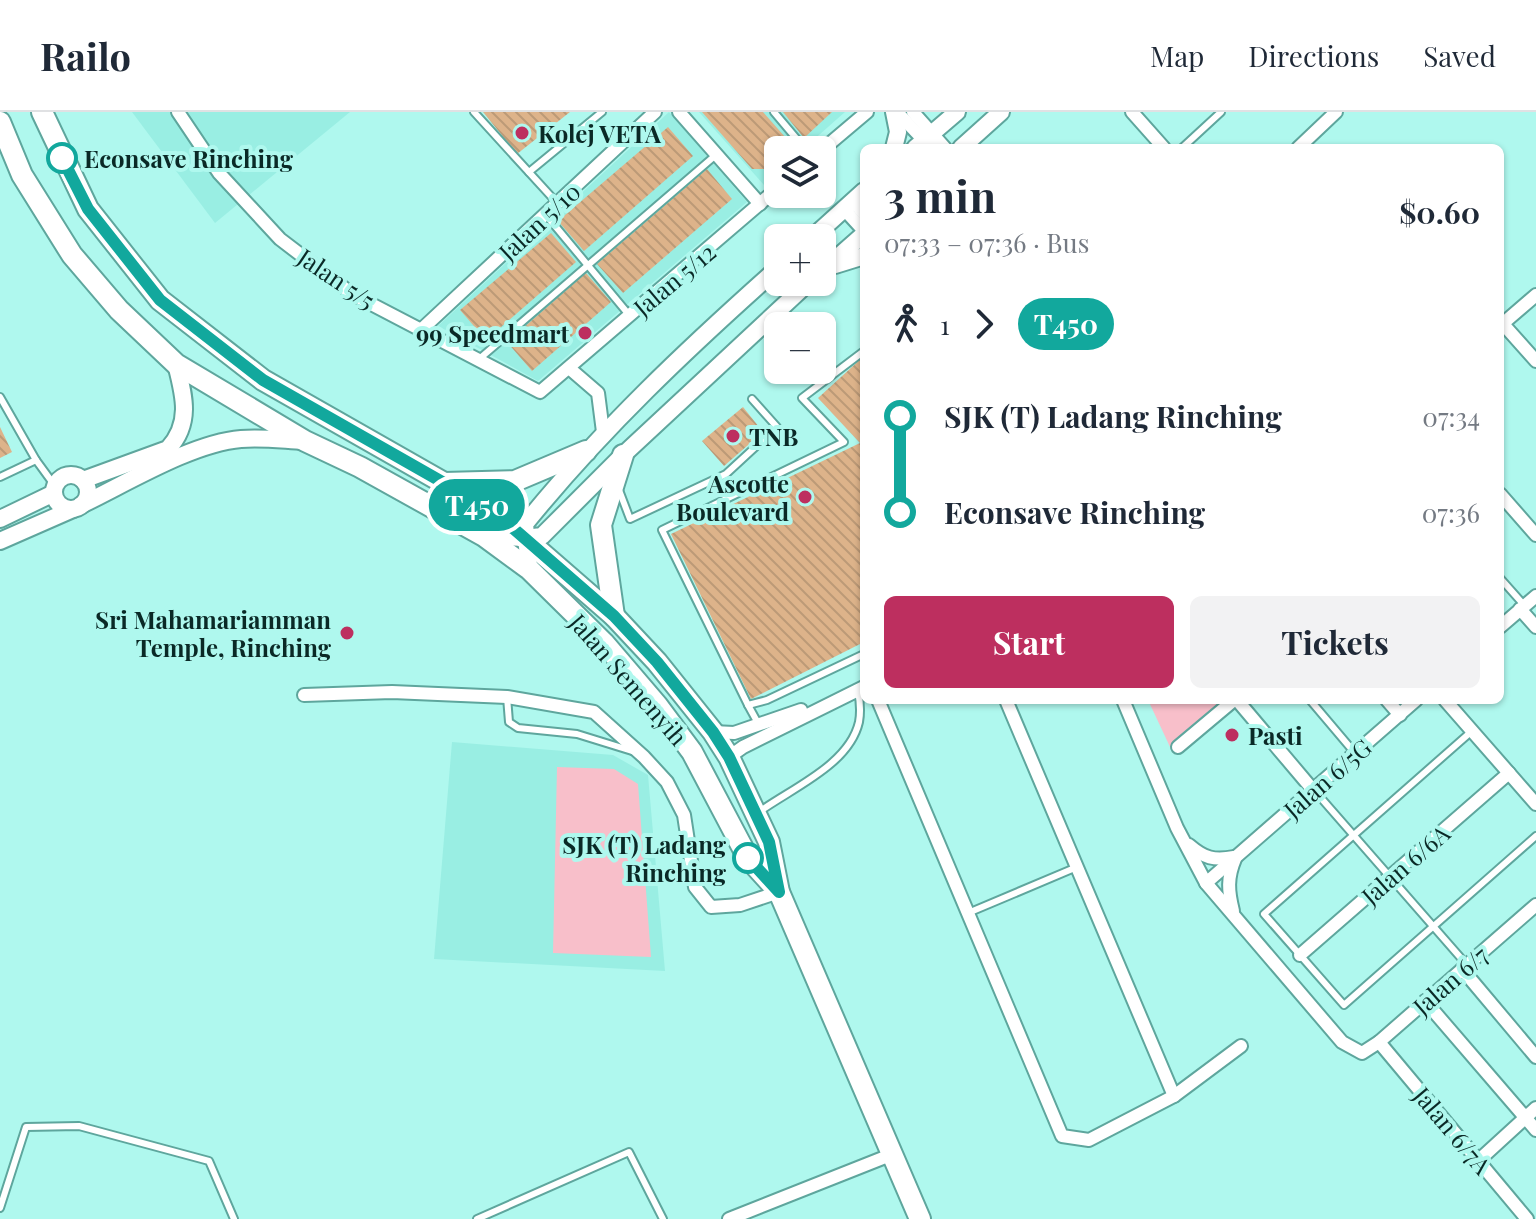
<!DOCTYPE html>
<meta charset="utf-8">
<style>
:root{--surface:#fff;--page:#f2f2f3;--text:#1f2937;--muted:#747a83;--line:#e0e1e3;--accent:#bd2f5f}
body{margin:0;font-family:"Playfair Display",serif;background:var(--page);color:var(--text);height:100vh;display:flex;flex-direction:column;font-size:30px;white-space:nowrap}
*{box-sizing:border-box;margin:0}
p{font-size:26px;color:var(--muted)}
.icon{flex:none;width:44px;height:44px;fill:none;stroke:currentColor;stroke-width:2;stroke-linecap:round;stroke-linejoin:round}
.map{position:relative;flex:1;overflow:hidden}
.panel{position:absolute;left:860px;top:32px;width:644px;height:560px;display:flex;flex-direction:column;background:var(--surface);border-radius:12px;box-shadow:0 2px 6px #0004}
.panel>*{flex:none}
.badge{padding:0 16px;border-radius:26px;font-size:28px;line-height:52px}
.fabs{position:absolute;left:764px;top:24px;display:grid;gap:16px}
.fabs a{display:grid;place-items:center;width:72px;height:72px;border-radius:12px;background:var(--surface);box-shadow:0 2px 6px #0004;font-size:40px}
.map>.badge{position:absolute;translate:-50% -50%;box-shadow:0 0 0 4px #fff}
.legs{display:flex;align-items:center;gap:12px;height:88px;padding:0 24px;font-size:26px}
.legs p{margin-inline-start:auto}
.head{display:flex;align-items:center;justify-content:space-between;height:136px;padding:0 24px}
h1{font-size:44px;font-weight:700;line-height:60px}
.button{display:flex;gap:16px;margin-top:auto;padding:16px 24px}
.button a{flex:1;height:92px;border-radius:12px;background:var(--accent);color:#fff;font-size:32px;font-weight:700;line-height:92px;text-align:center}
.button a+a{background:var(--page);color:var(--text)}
ul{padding:0 24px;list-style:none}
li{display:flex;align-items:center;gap:28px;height:96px;font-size:30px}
li i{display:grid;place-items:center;width:12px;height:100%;margin:0 10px;background:currentColor}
li i::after{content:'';width:20px;height:20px;margin:-10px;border:6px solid;border-radius:50%;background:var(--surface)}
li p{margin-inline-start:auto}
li:first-child i{background:linear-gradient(#0000 50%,currentColor 0)}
li:last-child i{background:linear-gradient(currentColor 50%,#0000 0)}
header{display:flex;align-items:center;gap:48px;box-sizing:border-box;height:112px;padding:0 40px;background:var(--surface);border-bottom:2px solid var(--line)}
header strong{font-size:38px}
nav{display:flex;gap:44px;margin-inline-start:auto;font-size:28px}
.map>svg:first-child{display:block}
.built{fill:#99eee3}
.park{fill:#f8bfca}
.building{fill:url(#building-back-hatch)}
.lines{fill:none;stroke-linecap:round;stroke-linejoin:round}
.service-casing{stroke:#5ea69d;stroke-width:10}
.minor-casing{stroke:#5ea69d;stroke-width:16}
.tertiary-casing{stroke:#5ea69d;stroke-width:20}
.primary-casing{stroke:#5ea69d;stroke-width:24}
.service{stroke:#fff;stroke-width:6}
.minor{stroke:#fff;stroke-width:12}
.tertiary{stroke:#fff;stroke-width:16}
.primary{stroke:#fff;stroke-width:20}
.line-1-casing{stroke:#fff;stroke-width:18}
.line-1{stroke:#12a89d;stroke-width:12}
.poi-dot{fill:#bd2f5f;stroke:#aff8ee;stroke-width:3}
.stop-1-dot{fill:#fff;stroke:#12a89d;stroke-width:4}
.labels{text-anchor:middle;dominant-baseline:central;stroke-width:8;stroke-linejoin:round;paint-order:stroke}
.poi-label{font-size:24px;font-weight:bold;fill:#0a2926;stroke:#aff8ee;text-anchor:start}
.stop-label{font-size:24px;font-weight:bold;fill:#0a2926;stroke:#aff8ee;text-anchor:start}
.street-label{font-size:24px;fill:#0a2926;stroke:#aff8ee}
</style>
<header>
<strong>Railo</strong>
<nav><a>Map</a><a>Directions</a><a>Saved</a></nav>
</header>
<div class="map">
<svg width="1536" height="1107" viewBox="0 0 1536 1107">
<defs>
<pattern id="building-back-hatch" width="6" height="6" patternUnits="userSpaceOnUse" patternTransform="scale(2)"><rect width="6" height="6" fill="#ddb38a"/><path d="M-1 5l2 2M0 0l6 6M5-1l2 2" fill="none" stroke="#bc9a77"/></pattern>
</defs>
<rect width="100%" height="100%" fill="#aff8ee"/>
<g class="built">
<path d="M132 0H350L215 111Z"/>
<path d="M669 0 747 90 538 269 438 214Z"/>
<path d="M699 0H845L802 38H778V60L764 73Z"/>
<path d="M452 630 613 643 648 663 665 859 434 847Z"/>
</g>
<g class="park">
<path d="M1148 588H1229L1171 637Z"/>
<path d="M557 655 614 657 638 672 651 845 553 841Z"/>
</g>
<g class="building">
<path d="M483 0H570L517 42Z"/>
<path d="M702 0H763L793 34 789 38H778V47L767 57H752Z"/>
<path d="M783 0H832L804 26Z"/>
<path d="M668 15 693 44 584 139 558 109Z"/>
<path d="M707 57 732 87 623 181 597 152Z"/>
<path d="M551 121 576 150 486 228 460 198Z"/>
<path d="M586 161 611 190 532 259 507 230Z"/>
<path d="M864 244V530L751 587 671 422 860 331 818 286Z"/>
<path d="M743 295 763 320 724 354 702 329Z"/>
<path d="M0 315 12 340 0 346Z"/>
</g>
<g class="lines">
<defs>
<g id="service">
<path d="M474 0 558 92"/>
<path d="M774 0 806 38"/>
<path d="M1182 36 1221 0"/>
<path d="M529 60 602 0"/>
<path d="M546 103 630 204"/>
<path d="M864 239 802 286 844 330 662 418 748 593 767 588 864 542"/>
<path d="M478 248 717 42"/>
<path d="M0 285 36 348 55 374"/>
<path d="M0 365 36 348"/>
<path d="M619 378 630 407 726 362 777 315 752 287"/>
<path d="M1500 466 1524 493"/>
<path d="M507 585 509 610 518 616 577 622 632 639"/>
<path d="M1310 588 1354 640"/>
<path d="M748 593 759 613"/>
<path d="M1472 619 1264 802 1344 893 1536 724"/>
<path d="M1314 678 1467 853"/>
<path d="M759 700C792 676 849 653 859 610 861 599 860 589 858 579"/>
<path d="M968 801 1077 755"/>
<path d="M0 1096 26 1015 79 1014 209 1049 234 1107"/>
<path d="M477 1107 629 1040 663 1107"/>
</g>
<g id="minor">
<path d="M178 0 219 61 280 127 352 182 540 280 778 76"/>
<path d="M679 0 760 92"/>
<path d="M897 0 931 36"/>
<path d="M913 0 945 36"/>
<path d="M1132 0 1164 36"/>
<path d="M1298 36 1336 0"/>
<path d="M822 38 867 0"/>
<path d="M853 89 864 102"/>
<path d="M844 97 864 119"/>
<path d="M1503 212 1536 249"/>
<path d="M1500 214 1536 183"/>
<path d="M422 217 655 0"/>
<path d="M569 256 598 281 603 320"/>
<path d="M1500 382 1536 423"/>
<path d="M1520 497 1536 515"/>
<path d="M1500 515 1536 484"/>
<path d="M304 583 392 580 507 585 594 600 644 645 667 670 684 703 695 775 711 795 740 793 779 780"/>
<path d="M878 588 1062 1024 1089 1028 1174 984 1241 934"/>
<path d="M1006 588 1174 984"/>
<path d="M1123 588 1177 716 1206 771 1342 930 1362 941 1379 930 1536 793"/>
<path d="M1237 588 1313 678"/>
<path d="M1387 588 1400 603"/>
<path d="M1445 588 1536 692"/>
<path d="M713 620 734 621 801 598"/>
<path d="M1178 635 1234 588"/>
<path d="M729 645 743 635 864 575"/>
<path d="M1189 733C1204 746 1214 749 1234 745"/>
<path d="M1206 771 1416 588"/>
<path d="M1233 799C1228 779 1227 766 1235 747"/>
<path d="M1300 843 1509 661"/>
<path d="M1462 857 1536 945"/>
<path d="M1425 889 1536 1018"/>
<path d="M1379 930 1527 1107"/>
<path d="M1478 1049 1536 996"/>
<path d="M729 1107 893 1042"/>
</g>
<g id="tertiary">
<path d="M894 0 898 20 894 36"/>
<path d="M915 36 957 0"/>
<path d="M961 36 1001 0"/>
<path d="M812 126 864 79"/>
<path d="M835 153 864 144"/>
<path d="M822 159 864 122"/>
<circle cx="71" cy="380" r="17"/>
<path d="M83 368 168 337C192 311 184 283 176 252"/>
<path d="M81 393C127 371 192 331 241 327 261 325 283 328 303 329"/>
<path d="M0 407 54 381"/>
<path d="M484 424 525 426 542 424 623 343 809 170"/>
<path d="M0 429 73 397"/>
<path d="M529 457 525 412C601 318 688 236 778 156"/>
</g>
<g id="primary">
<path d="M42 0 88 97 160 188 263 268 444 371 514 417 614 504 657 550 713 620 729 645 769 730 779 780 920 1107"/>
<path d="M0 10 22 63 72 143 119 198 176 252 305 329 360 355 484 424 529 457 604 531 657 593 692 640 748 746 779 780"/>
<path d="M444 371 515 369 586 339"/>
<path d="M614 504 601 413 623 343"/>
</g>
</defs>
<use href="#service" class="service-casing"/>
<use href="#minor" class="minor-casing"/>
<use href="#tertiary" class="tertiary-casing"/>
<use href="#primary" class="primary-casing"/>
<use href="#service" class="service"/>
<use href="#minor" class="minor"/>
<use href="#tertiary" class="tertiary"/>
<use href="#primary" class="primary"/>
</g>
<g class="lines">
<defs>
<path id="line-1" d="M62 46 88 97 160 188 263 268 444 371 514 417 614 504 657 550 713 620 729 645 769 730 779 780 748 746"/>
</defs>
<use href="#line-1" class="line-1-casing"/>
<use href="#line-1" class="line-1"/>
</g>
<g class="poi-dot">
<circle cx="522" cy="21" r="8"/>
<circle cx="585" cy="221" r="8"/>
<circle cx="733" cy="324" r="8"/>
<circle cx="805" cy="385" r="8"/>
<circle cx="347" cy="521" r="8"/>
<circle cx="1232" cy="623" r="8"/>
</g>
<g class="stop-1-dot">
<circle cx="62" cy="46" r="14"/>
<circle cx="748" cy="746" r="14"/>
</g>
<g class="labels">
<g class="poi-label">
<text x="538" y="21">Kolej VETA</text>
<text x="569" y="221" text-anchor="end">99 Speedmart</text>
<text x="749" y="324">TNB</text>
<text x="789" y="371" text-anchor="end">Ascotte<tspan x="789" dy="28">Boulevard</tspan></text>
<text x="331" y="507" text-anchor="end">Sri Mahamariamman<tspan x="331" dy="28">Temple, Rinching</tspan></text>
<text x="1248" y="623">Pasti</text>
</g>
<g class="stop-label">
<text x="84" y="46">Econsave Rinching</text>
<text x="726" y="732" text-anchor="end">SJK (T) Ladang<tspan x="726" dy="28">Rinching</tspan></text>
</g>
<g class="street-label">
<text transform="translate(539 109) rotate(-43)">Jalan 5/10</text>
<text transform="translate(337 166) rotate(34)">Jalan 5/5</text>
<text transform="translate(674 167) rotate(-40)">Jalan 5/12</text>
<text transform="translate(629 567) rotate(49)">Jalan Semenyih</text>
<text transform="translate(1327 666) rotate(-41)">Jalan 6/5G</text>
<text transform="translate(1405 752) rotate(-41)">Jalan 6/6A</text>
<text transform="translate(1450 868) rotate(-41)">Jalan 6/7</text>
<text transform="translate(1453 1018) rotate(50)">Jalan 6/7A</text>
</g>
</g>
</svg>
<div class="fabs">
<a><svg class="icon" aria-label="layers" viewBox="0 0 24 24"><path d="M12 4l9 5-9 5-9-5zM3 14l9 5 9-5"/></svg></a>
<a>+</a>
<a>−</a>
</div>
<b class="badge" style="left:477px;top:393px;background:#12a89d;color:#fff">T450</b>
<section class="panel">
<div class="head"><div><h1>3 min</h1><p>07:33 – 07:36 · Bus</p></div><b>$0.60</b></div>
<div class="legs"><svg class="icon" aria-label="walk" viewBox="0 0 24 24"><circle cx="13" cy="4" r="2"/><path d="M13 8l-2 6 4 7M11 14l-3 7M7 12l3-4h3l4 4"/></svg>1<svg class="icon" aria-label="forward" viewBox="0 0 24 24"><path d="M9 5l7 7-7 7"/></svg><b class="badge" style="background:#12a89d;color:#fff">T450</b></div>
<ul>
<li><i style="color:#12a89d"></i><b>SJK (T) Ladang Rinching</b><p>07:34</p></li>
<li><i style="color:#12a89d"></i><b>Econsave Rinching</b><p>07:36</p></li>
</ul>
<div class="button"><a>Start</a><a>Tickets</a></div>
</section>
</div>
